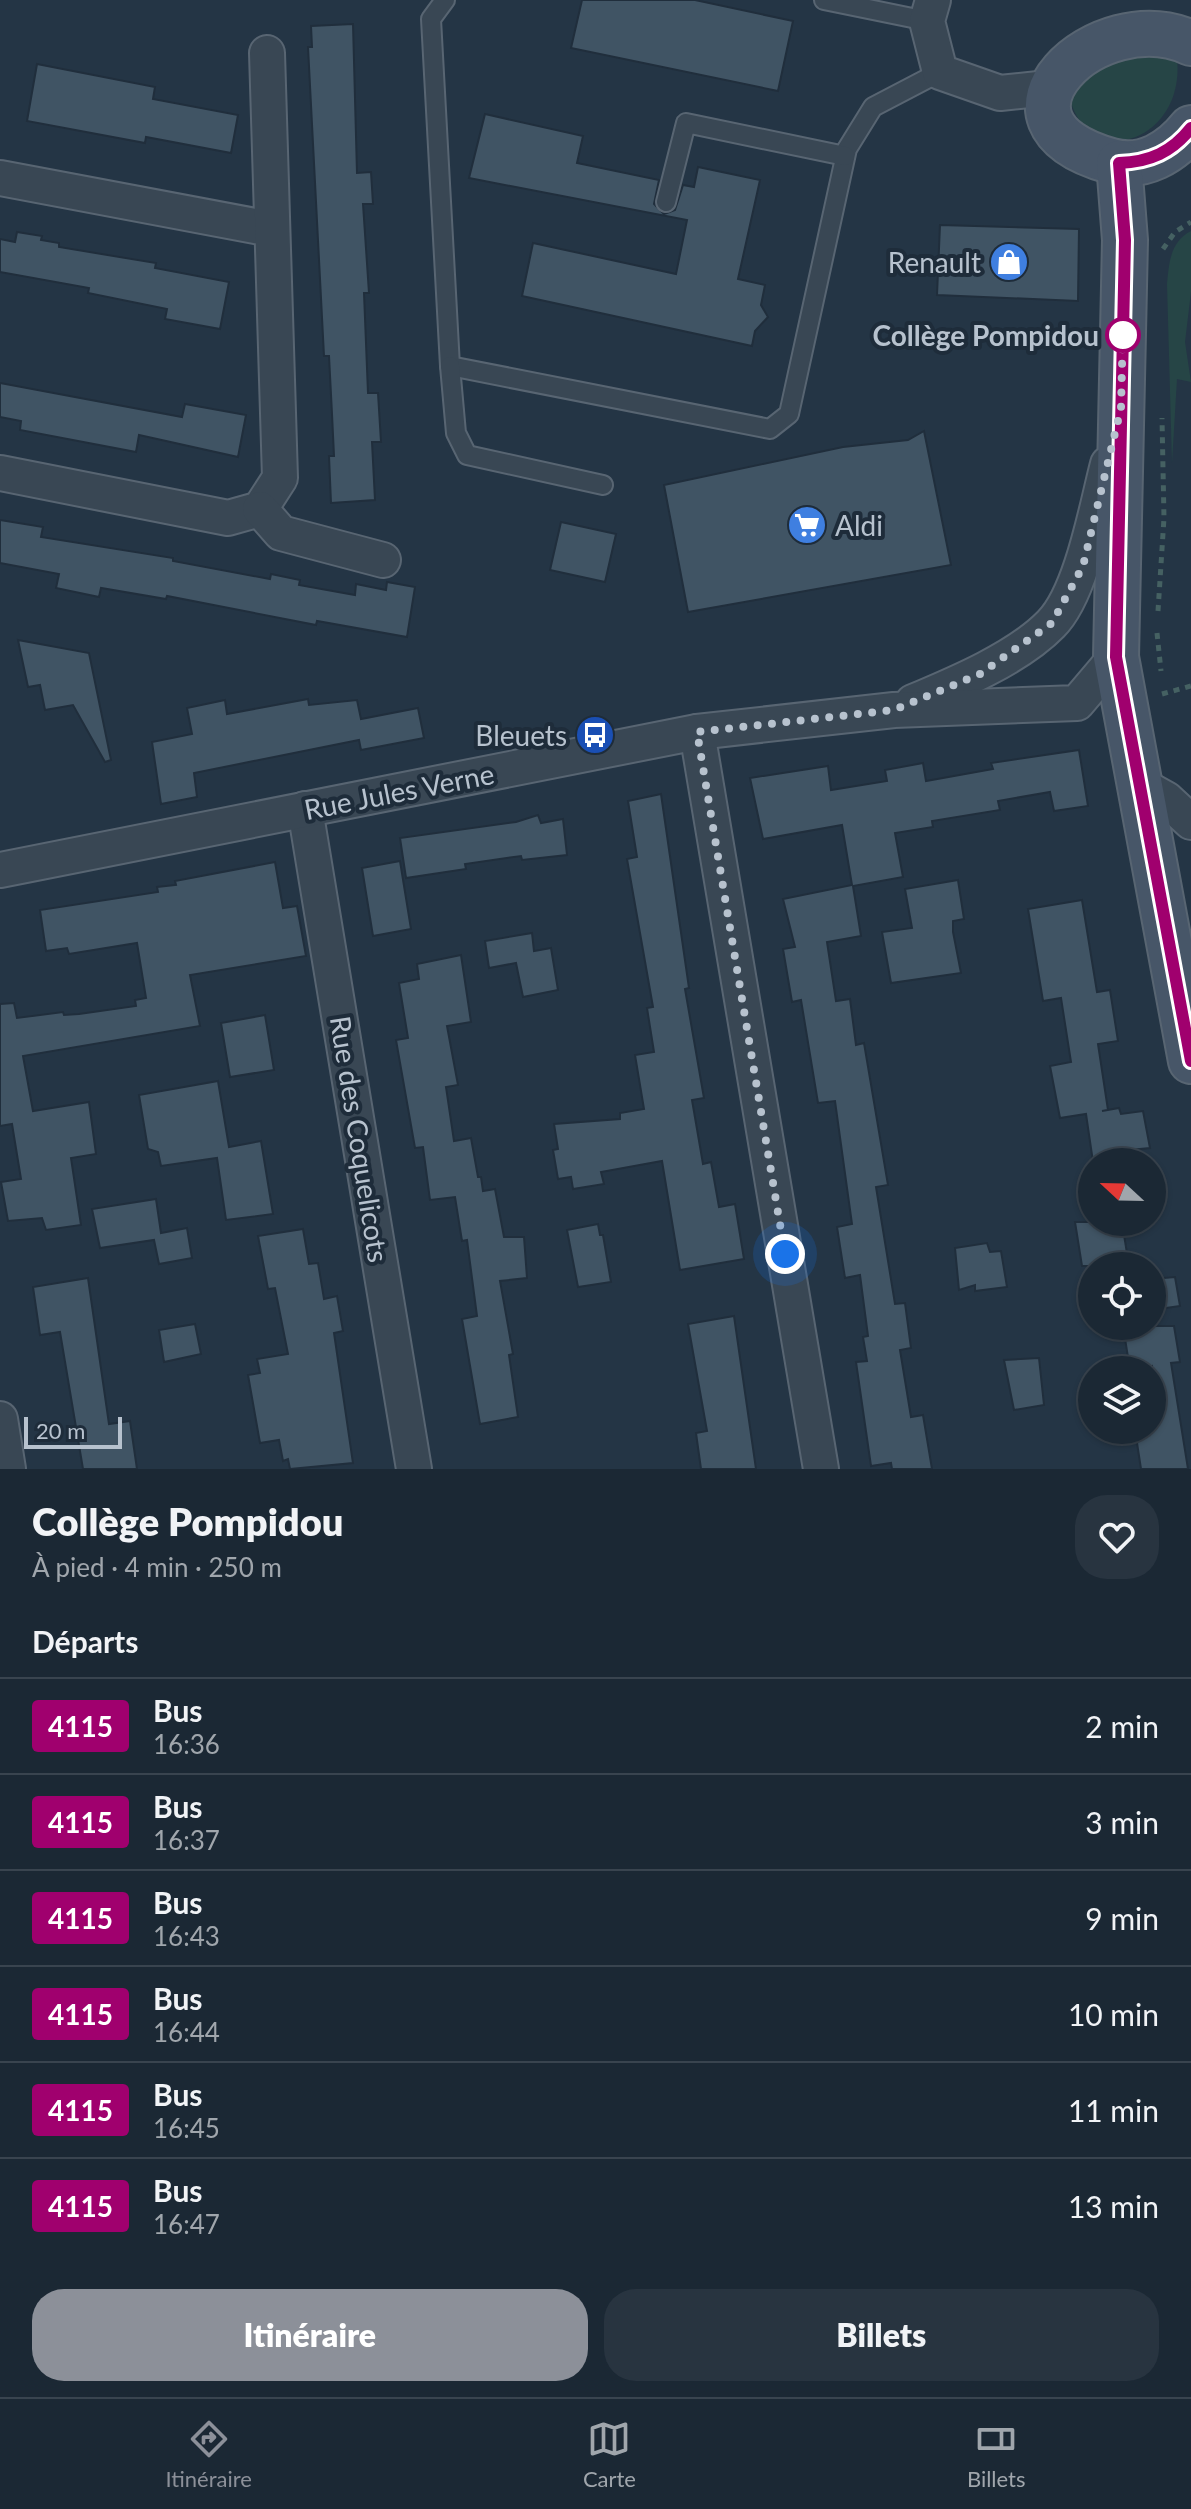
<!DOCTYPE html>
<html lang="fr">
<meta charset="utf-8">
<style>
:root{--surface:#1b2834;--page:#283440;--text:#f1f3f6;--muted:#a0a6ac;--line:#39444f;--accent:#8c9099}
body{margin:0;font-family:Lato,sans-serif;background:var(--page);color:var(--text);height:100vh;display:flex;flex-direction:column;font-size:30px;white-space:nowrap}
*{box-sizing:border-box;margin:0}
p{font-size:26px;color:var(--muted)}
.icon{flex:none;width:44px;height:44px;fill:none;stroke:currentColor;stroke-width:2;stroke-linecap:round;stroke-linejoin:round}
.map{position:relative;height:1469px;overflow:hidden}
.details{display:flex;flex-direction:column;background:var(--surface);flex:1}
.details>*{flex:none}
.badge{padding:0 16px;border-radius:6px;font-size:28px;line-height:52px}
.needle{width:52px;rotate:292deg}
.tools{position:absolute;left:1078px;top:1148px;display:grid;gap:16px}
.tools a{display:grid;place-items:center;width:88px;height:88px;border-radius:50%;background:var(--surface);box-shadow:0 2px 6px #0004,0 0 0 2px var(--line);font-size:40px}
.scale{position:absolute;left:24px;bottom:20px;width:98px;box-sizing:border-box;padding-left:8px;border:4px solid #b7c2ce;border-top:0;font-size:22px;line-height:28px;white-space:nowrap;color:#b7c2ce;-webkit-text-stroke:6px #1e2c3a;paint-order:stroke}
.you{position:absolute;width:40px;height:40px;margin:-20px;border:6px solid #fff;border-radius:50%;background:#1a73e8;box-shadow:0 0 0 12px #1a73e833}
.map>.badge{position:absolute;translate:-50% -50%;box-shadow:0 0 0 4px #fff}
h2{padding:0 32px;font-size:30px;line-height:72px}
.round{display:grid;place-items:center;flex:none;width:84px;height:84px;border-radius:32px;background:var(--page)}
.head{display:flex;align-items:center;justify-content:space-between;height:136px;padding:0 32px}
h1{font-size:38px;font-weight:800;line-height:60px}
.cta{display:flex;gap:16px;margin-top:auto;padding:16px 32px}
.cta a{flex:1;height:92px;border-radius:32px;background:var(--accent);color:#fff;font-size:32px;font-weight:800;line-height:92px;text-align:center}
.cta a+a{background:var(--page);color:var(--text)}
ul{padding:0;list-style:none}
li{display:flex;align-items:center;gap:24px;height:96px;padding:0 32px;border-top:2px solid var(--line)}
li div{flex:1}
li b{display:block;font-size:30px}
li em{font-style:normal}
li .badge{min-width:88px;font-weight:700;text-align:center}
.tabs{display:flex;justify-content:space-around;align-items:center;height:112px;border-top:2px solid var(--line);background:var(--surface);font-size:22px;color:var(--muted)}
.tabs a{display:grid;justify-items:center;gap:4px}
.tabs .selected{color:var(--accent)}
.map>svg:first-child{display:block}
.green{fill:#264546}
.building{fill:#405464;stroke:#202e3c;stroke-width:2}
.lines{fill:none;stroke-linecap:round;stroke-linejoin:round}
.service-casing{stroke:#586572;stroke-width:22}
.minor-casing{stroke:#586572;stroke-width:38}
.secondary-casing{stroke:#586572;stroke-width:48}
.path{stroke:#456162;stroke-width:5;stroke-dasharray:6 6;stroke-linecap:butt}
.service{stroke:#394754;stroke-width:18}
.minor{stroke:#394754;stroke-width:34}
.secondary{stroke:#475668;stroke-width:44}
.line-casing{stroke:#fff;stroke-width:18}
.line{stroke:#a0006e;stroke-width:12}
.walk{stroke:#b7c2ce;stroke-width:8;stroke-dasharray:0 14.4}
.stop-dot{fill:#fff;stroke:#a0006e;stroke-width:4}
.labels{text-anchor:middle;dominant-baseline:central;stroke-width:8;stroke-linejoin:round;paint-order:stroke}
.poi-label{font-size:28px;fill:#b7c2ce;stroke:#1e2c3a;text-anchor:end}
.stop-label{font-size:28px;font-weight:bold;fill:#b7c2ce;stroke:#1e2c3a;text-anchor:end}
.street-label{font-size:28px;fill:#b7c2ce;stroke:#1e2c3a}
</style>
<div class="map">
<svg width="1191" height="1469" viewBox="0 0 1191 1469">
<rect width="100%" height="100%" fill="#243545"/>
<g class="green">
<path d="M1176 52C1191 137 1093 176 1070 100 1067 89 1069 75 1070 63Z"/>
<path d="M1191 231V292L1185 342 1191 382 1177 379 1172 463 1167 284C1169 263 1170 242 1191 231Z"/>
</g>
<g class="building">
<path d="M582 0H695L793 21 778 91 571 48Z"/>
<path d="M353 24 357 173 371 172 373 204H363L369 293H364L368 393H378L381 442H372L375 500 331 503 329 456H334L332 414 329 356H324L308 47H312L311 26Z"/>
<path d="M37 64 155 87 153 99 238 115 231 153 146 137 145 143 27 121Z"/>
<path d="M485 114 583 136 577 163 659 180 654 204 664 214 675 210 683 185 694 187 698 167 760 180 738 279 765 285 761 305 768 317 755 331 752 346 522 296 533 243 676 274 687 220 469 178Z"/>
<path d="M940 225 1079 229 1078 301 937 295Z"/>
<path d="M17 232 42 236 41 240 59 243V247L156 263 155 268 229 282 220 329 165 319 167 309 88 293 89 288 0 272V239L15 242Z"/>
<path d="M0 383 182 417 185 404 246 415 238 457 139 435 136 452 20 430 21 421 0 417Z"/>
<path d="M924 431 951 565 688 612 664 485 843 447 908 440Z"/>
<path d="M0 520 43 527 41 537 173 558V561L270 579 271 574 300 580 299 585 355 595 356 584 386 590 387 582 415 587 407 637 317 621 316 625 167 596 166 599 101 588 99 597 56 588 59 574 0 563Z"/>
<path d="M561 522 616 534 605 582 550 570Z"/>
<path d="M18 640 89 653 111 760 105 762 73 705 45 710 40 685 28 687Z"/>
<path d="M308 699 309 705 357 700 361 719 418 708 424 738 361 750 359 740 194 773 197 797 161 804 152 742 192 734 187 708 225 700 227 714Z"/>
<path d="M1079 750 1088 806 1054 811 1050 792 998 801 1000 810 932 821 933 827 895 833 903 877 853 886 861 936 827 942 836 1001 850 999 856 1045 864 1043 888 1185 876 1187 895 1304 905 1303 911 1348 900 1350 911 1417 923 1415 932 1469H892L891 1463 871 1466 856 1362 867 1361 863 1337 868 1336 860 1275 845 1278 837 1227 852 1224 835 1101 818 1103 801 1000 792 1002 783 949 795 947 783 899 852 885 842 825 763 839 750 778 828 766 831 790 887 781 885 770 923 763 926 781 993 769 991 763Z"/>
<path d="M661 794 689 988 685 989 704 1098 692 1100 703 1164 711 1162 719 1207 735 1204 744 1259 680 1270 662 1161 601 1172 604 1184 573 1189 571 1177 558 1179 553 1150 558 1149 554 1124 620 1119V1113L644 1109 635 1055 654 1052 647 1008 653 1007 627 859 637 857 628 801Z"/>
<path d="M538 815 541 823 563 819 567 855 522 860 521 856 465 864 466 869 406 878 400 838 516 822Z"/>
<path d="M400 861 411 929 373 936 362 868Z"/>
<path d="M275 862 283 908 297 906 306 956 190 975 200 1026 23 1056 33 1111 89 1102 96 1154 71 1158 81 1225 46 1230 42 1218 8 1221 1 1182 21 1179 12 1124 0 1126V1004L14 1003 17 1018 63 1012 64 1015 79 1014 136 1006 135 1000 146 998 137 943 69 954 67 948 46 951 40 910 158 892 157 887 176 885 175 881Z"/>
<path d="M958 880 964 919 953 921V932L961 973 891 983 882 932 912 928 905 889Z"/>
<path d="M1082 900 1097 992 1110 990 1118 1041 1098 1044 1108 1110 1102 1111 1119 1108 1121 1114 1143 1111 1150 1148 1131 1150 1133 1162H1093L1086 1114 1060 1118 1050 1066 1071 1062 1061 998 1043 1001 1028 909Z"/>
<path d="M532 933 534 951 551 948 558 990 523 997 516 963 489 968 485 941Z"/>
<path d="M461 955 471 1022 447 1026 458 1085 446 1087 454 1141 471 1138 478 1177H481L483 1191 495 1189 504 1237H524L527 1278 500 1281 513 1354 509 1355 518 1417 480 1424 462 1319 477 1316 467 1240 462 1241 455 1197 430 1200 423 1147 415 1148 396 1040 408 1038 399 983 419 979 417 964Z"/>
<path d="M265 1015 274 1070 230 1077 221 1023Z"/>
<path d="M218 1081 229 1147 261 1141 273 1214 226 1220 217 1158 161 1166 158 1152 148 1149 139 1095Z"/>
<path d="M156 1199 161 1233 187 1228 192 1258 159 1264 154 1240 100 1248 92 1209Z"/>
<path d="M1075 1222H1122L1129 1266H1082Z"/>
<path d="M598 1224 600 1235H603L611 1282 578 1287 567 1230Z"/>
<path d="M303 1229 309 1264 318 1263 324 1299 337 1296 343 1331 334 1333 353 1463 290 1469 288 1459 283 1461 279 1440 260 1443 248 1375 260 1373 257 1359 288 1354 275 1288 268 1289 258 1236Z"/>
<path d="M987 1243 990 1252 1001 1251 1007 1287 975 1291V1285L959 1290 955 1248Z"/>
<path d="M1175 1277 1180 1306 1152 1310V1279Z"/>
<path d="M88 1278 109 1424 130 1421 137 1469H83L60 1332 40 1335 33 1287Z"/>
<path d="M734 1316 756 1469H701L696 1433 707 1431 688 1324Z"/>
<path d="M195 1324 201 1354 164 1362 159 1330Z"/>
<path d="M1123 1326H1174L1180 1362 1171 1363 1188 1469H1141L1135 1430H1152V1366L1130 1370Z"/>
<path d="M1039 1358 1044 1405 1014 1410 1004 1360Z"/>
</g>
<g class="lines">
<defs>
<g id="service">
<path d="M445 0 431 19 450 366 770 429 789 414 847 149 873 107 940 72"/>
<path d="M824 0 927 21"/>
<path d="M666 202 686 123 845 156"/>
<path d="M450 366 456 433 467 455 603 485"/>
</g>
<g id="minor">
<path d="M933 0 927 21 940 72 1000 93 1048 88"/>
<path d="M0 178 271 229"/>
<path d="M0 473 228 518 260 509 280 478 267 53"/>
<path d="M260 509 281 533 383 560"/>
<path d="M913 702C956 684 1018 658 1051 624 1082 593 1097 506 1108 464"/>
<path d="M697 732 821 1469"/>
<path d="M1139 784 1166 799 1191 822"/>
<path d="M305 809 414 1469"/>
<path d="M0 870 697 732 894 710 1077 703 1116 657"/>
<path d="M0 1419 8 1469"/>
</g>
<g id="secondary">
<path d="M1191 43C1098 0 969 122 1111 161 1143 170 1172 152 1191 128"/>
<path d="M1119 163 1125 240 1116 657 1191 1061"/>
</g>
</defs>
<use href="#service" class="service-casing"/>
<use href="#minor" class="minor-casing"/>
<use href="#secondary" class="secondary-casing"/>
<g class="path">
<path d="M1163 249 1175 232 1191 222"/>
<path d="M1158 611 1164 518 1162 418"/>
<path d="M1157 633 1161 671"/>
<path d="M1162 694 1191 686"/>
</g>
<use href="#service" class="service"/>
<use href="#minor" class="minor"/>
<use href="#secondary" class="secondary"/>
</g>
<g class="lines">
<defs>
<path id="line" d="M1191 128C1172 152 1150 162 1119 163L1125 240 1116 657 1191 1061"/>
</defs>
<use href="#line" class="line-casing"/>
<use href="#line" class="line"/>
<path class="walk" d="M785 1254 697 732 894 710 980 674 1052 623 1083 566 1121 408 1123 324V335"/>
</g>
<defs>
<symbol id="shop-disc" viewBox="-11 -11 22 22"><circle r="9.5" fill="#3f7fe0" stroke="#1e2c3a"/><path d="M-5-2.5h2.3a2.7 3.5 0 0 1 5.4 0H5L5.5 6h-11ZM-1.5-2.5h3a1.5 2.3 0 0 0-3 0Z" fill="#fff"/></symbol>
<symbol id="supermarket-disc" viewBox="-11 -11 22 22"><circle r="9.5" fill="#3f7fe0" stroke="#1e2c3a"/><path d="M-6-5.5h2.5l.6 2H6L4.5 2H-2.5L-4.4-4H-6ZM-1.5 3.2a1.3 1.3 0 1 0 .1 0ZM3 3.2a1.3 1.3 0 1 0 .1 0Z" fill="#fff"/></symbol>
<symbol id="bus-disc" viewBox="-11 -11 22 22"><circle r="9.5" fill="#1a4fb4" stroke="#1e2c3a"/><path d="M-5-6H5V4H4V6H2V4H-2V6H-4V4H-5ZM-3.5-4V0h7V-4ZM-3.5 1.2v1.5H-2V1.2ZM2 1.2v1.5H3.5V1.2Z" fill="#fff"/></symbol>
</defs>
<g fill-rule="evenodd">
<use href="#shop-disc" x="987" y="240" width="44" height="44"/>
<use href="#supermarket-disc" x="785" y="503" width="44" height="44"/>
<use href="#bus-disc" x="573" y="713" width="44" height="44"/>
</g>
<circle class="stop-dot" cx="1123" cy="335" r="16"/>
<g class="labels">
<g class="poi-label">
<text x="981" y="262">Renault</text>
<text x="835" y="525" text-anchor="start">Aldi</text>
<text x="567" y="735">Bleuets</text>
</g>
<g class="stop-label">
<text x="1099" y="335">Collège Pompidou</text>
</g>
<g class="street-label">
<text transform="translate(399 791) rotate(-11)">Rue Jules Verne</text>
<text transform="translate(360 1139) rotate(81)">Rue des Coquelicots</text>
</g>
</g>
</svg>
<div class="tools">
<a><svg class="needle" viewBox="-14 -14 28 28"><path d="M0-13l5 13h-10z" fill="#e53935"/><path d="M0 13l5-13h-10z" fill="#a0a6ac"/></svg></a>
<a><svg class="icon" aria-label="locate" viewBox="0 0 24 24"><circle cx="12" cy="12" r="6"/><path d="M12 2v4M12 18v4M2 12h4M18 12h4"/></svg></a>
<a><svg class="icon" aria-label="layers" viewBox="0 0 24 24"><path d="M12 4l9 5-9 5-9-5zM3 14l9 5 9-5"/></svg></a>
</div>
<div class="scale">20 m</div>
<div class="you" style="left:785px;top:1254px"></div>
</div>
<section class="details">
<div class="head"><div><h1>Collège Pompidou</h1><p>À pied · 4 min · 250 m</p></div><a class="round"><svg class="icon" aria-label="heart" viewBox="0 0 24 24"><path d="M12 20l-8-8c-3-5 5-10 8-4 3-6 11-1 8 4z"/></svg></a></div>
<h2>Départs</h2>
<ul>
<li><span class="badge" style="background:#a0006e;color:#fff">4115</span><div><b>Bus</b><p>16:36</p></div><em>2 min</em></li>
<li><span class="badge" style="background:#a0006e;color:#fff">4115</span><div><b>Bus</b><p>16:37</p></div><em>3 min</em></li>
<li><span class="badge" style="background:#a0006e;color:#fff">4115</span><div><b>Bus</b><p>16:43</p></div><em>9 min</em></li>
<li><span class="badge" style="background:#a0006e;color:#fff">4115</span><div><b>Bus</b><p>16:44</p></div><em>10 min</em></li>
<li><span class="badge" style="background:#a0006e;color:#fff">4115</span><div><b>Bus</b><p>16:45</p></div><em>11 min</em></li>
<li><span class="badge" style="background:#a0006e;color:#fff">4115</span><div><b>Bus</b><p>16:47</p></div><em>13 min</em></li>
</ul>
<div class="cta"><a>Itinéraire</a><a>Billets</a></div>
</section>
<nav class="tabs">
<a class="selected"><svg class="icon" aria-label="directions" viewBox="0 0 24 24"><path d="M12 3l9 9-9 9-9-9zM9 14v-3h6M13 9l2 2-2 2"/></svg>Itinéraire</a>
<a><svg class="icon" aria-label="map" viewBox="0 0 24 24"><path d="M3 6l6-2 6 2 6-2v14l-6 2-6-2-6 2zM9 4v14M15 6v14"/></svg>Carte</a>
<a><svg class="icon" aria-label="tickets" viewBox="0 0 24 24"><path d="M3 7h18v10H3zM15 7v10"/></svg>Billets</a>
</nav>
